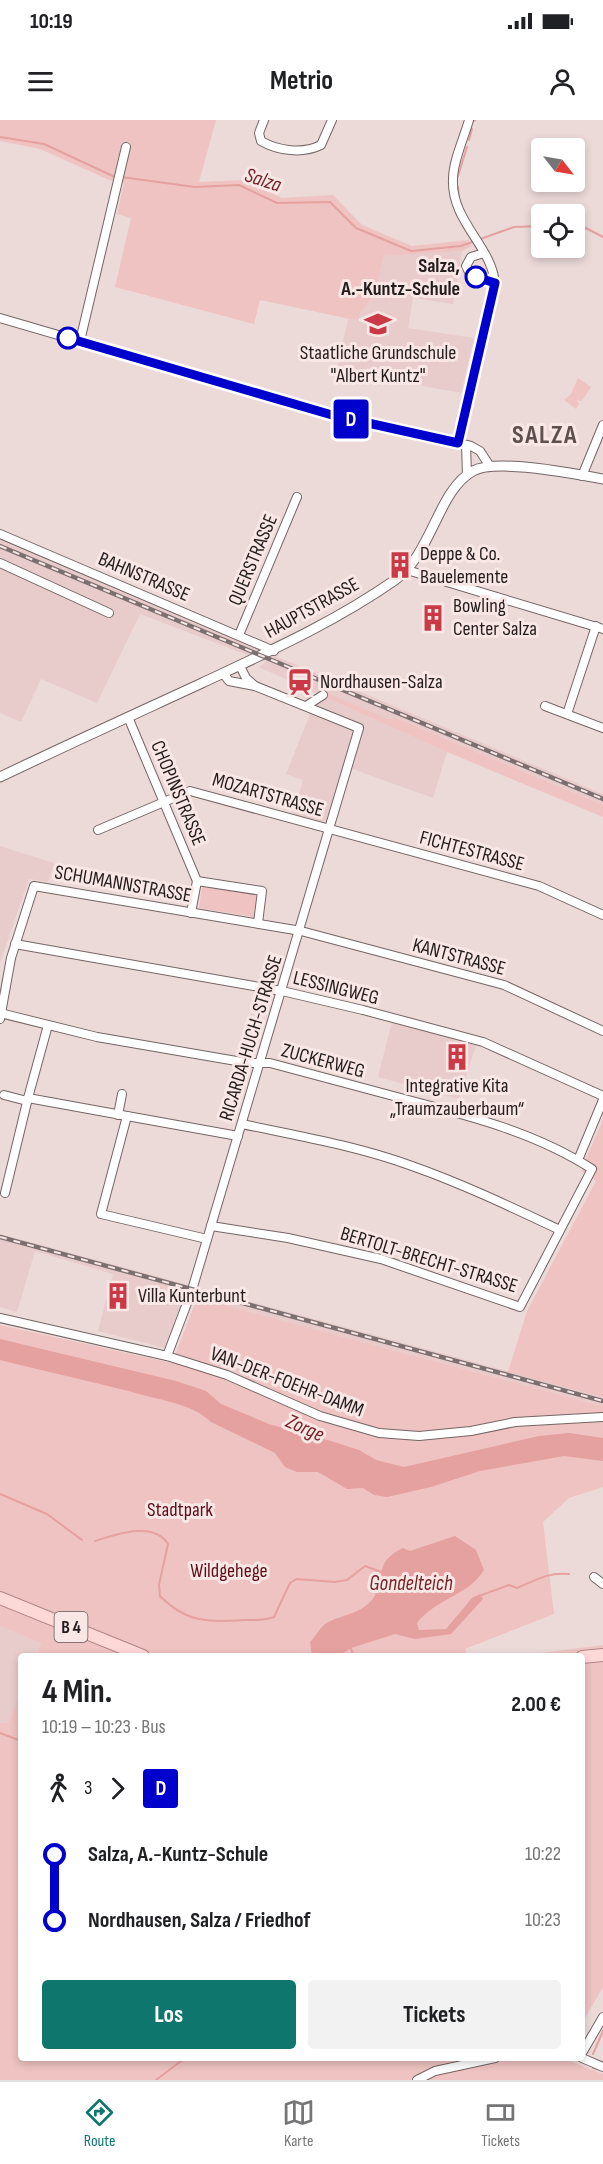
<!DOCTYPE html>
<html lang="de">
<meta charset="utf-8">
<style>
:root{--surface:#fff;--page:#f2f2f2;--text:#202124;--muted:#757577;--line:#e0e0e0;--accent:#0f766e}
body{margin:0;font-family:"Sofia Sans Condensed",sans-serif;background:var(--page);color:var(--text);height:100vh;display:flex;flex-direction:column;font-size:22px;white-space:nowrap}
*{box-sizing:border-box;margin:0}
p{font-size:20px;color:var(--muted)}
.icon{flex:none;width:33px;height:33px;fill:none;stroke:currentColor;stroke-width:2;stroke-linecap:round;stroke-linejoin:round}
.map{position:relative;flex:1;overflow:hidden}
.drawer{position:absolute;left:18px;top:1533px;width:567px;height:408px;display:flex;flex-direction:column;background:var(--surface);border-radius:6px;box-shadow:0 3px 9px #0003}
.drawer>*{flex:none}
.badge{padding:0 12px;border-radius:4px;font-size:21px;line-height:39px}
.needle{width:39px;rotate:121deg}
.fabs{position:absolute;left:531px;top:18px;display:grid;gap:12px}
.fabs a{display:grid;place-items:center;width:54px;height:54px;border-radius:6px;background:var(--surface);box-shadow:0 3px 9px #0003;font-size:30px}
.map>.badge{position:absolute;translate:-50% -50%;box-shadow:0 0 0 3px #fff}
.legs{display:flex;align-items:center;gap:9px;height:66px;padding:0 24px;font-size:20px}
.legs p{margin-inline-start:auto}
.summary{display:flex;align-items:center;justify-content:space-between;height:102px;padding:0 24px}
h1{font-size:33px;font-weight:700;line-height:45px}
.button{display:flex;gap:12px;margin-top:auto;padding:12px 24px}
.button a{flex:1;height:69px;border-radius:6px;background:var(--accent);color:#fff;font-size:24px;font-weight:700;line-height:69px;text-align:center}
.button a+a{background:var(--page);color:var(--text)}
ul{padding:0 24px;list-style:none}
li{display:flex;align-items:center;gap:21px;height:66px;font-size:22px}
li i{display:grid;place-items:center;width:9px;height:100%;margin:0 8px;background:currentColor}
li i::after{content:'';width:15px;height:15px;margin:-8px;border:4px solid;border-radius:50%;background:var(--surface)}
li p{margin-inline-start:auto}
li:first-child i{background:linear-gradient(#0000 50%,currentColor 0)}
li:last-child i{background:linear-gradient(currentColor 50%,#0000 0)}
.status{display:flex;justify-content:space-between;align-items:center;height:42px;padding:0 30px;background:var(--surface);direction:ltr}
.status svg{height:16px;fill:currentColor}
header{display:flex;justify-content:space-between;align-items:center;height:78px;padding:0 24px;background:var(--surface);font-size:27px;font-weight:700}
.dock{display:flex;justify-content:space-around;align-items:center;height:84px;border-top:2px solid var(--line);background:var(--surface);font-size:16px;color:var(--muted)}
.dock a{display:grid;justify-items:center;gap:3px}
.dock .current{color:var(--accent)}
.map>svg:first-child{display:block}
.built{fill:#e7cccb}
.green{fill:#eec3c1;fill-rule:evenodd}
.water{fill:#e5a19f}
.lines{fill:none;stroke-linecap:round;stroke-linejoin:round}
.stream{stroke:#e5a19f;stroke-width:2}
.minor-casing{stroke:#746564;stroke-width:10}
.tertiary-casing{stroke:#746564;stroke-width:11}
.primary-casing{stroke:#b18585;stroke-width:14}
.minor{stroke:#fff;stroke-width:8}
.tertiary{stroke:#fff;stroke-width:9}
.primary{stroke:#fed8d7;stroke-width:12}
.rail-casing{stroke:#7b6f6f;stroke-width:4.5}
.rail{stroke:#f9e7e6;stroke-width:2;stroke-dasharray:7;stroke-linecap:butt}
.line-1-casing{stroke:#fff;stroke-width:14}
.line-1{stroke:#0000cd;stroke-width:9}
.stop-1-dot{fill:#fff;stroke:#0000cd;stroke-width:3}
.labels{text-anchor:middle;dominant-baseline:central;stroke-width:6;stroke-linejoin:round;paint-order:stroke}
.shield{fill:#f9e7e6;stroke:#635959;stroke-width:1.5}
.shield-label{font-size:18px;font-weight:bold;fill:#231c1c}
.stop-label{font-size:20px;font-weight:bold;fill:#231c1c;stroke:#f9e7e6;text-anchor:end}
.poi-label{font-size:20px;fill:#231c1c;stroke:#f9e7e6;text-anchor:start}
.street-label{font-size:20px;fill:#231c1c;stroke:#f9e7e6}
.park-label{font-size:20px;fill:#5d0d17;stroke:#f9e7e6}
.water-label{font-size:21px;font-style:italic;fill:#742529;stroke:#f9e7e6}
.district-label{font-size:26px;font-weight:bold;letter-spacing:1.5px;fill:#5e4f4f;stroke:#f9e7e6}
</style>
<div class="status"><b>10:19</b><svg viewBox="0 0 49 12"><path d="M0 12V9h3v3zM5 12V6h3v6zM10 12V3h3v9zM15 12V0h3v12zM26 1h20v11H26zM47 4h2v5h-2z"/></svg></div>
<header><svg class="icon" aria-label="menu" viewBox="0 0 24 24"><path d="M4 6h16M4 12h16M4 18h16"/></svg>Metrio<svg class="icon" aria-label="person" viewBox="0 0 24 24"><circle cx="12" cy="8" r="4"/><path d="M4 21q1-7 8-7t8 7"/></svg></header>
<div class="map">
<svg width="603" height="1960" viewBox="0 0 603 1960">
<rect width="100%" height="100%" fill="#ecdad9"/>
<g class="built">
<path d="M462 131 453 184 413 178 408 208 474 218 461 273 337 250 348 199 355 200 375 173 384 136Z"/>
<path d="M0 420 603 674V685L396 598 388 599 318 574 447 632 433 678 344 646 327 704 293 695 303 660 286 654 318 574 259 547 266 542 140 494 97 583 41 559 21 602 0 593Z"/>
<path d="M0 726 54 743 48 762 29 759 0 843Z"/>
<path d="M392 902 476 925 459 979 378 957Z"/>
<path d="M0 1114 603 1277V1286L184 1175 165 1228 98 1211 113 1154 35 1131 17 1192 0 1187Z"/>
<path d="M227 1230 252 1242 245 1259 220 1248Z"/>
<path d="M0 1506 41 1523 36 1536H21V1571L8 1603H0Z"/>
</g>
<g class="green">
<path d="M0 0H216L199 62 241 60 282 78 333 75 362 105 412 126 468 120 472 126 462 131 384 136 375 173 355 200 260 180 254 204 115 167 131 98 117 94 124 63 109 60 40 29 0 21Z"/>
<path d="M578 258 591 267 582 281 577 280 579 284 576 289 564 280 571 274Z"/>
<path d="M320 570 388 599 396 598 603 685V697L447 632 318 574Z"/>
<path d="M202 767 258 775 254 797 199 788Z"/>
<path d="M603 999V1277L508 1252 527 1191 596 1061 581 1051Z"/>
<path d="M197 1178 603 1286V1367L569 1378 543 1402 554 1494 465 1529 467 1536H36L41 1523 0 1506V1205L172 1243ZM227 1231 252 1242 245 1259 220 1248Z"/>
<path d="M603 1525V1867L582 1903V1536H518Z"/>
<path d="M21 1571V1938H562L603 1954V1960H0V1603H8Z"/>
</g>
<g class="water">
<path d="M0 1219 176 1261 206 1271 221 1284 269 1304 331 1321 359 1330 376 1340 404 1347 539 1316 569 1313 603 1318V1341L564 1336 480 1351 431 1367 387 1377 374 1375 363 1368 347 1369 318 1352H297L285 1347 275 1333 211 1302C194 1285 165 1281 143 1275 95 1262 48 1252 0 1240Z"/>
<path d="M455 1416 476 1430 484 1450C468 1476 435 1479 417 1503L419 1510 446 1509 472 1478 480 1474 483 1479 451 1514 415 1519 395 1514 351 1528 339 1536H312L310 1522C315 1517 320 1508 325 1504 341 1494 362 1495 374 1477 387 1457 372 1443 403 1428L410 1431Z"/>
</g>
<g class="lines">
<g class="stream">
<path d="M474 1 475 0"/>
<path d="M0 17 44 24 115 57"/>
<path d="M469 20 472 9"/>
<path d="M458 56 467 27"/>
<path d="M121 57 195 67 239 65 277 83 330 82 356 108 411 131 461 126 514 107 542 106"/>
<path d="M458 67 459 79"/>
<path d="M574 105H580L603 117"/>
<path d="M0 1374 47 1394 82 1420"/>
<path d="M95 1421C117 1414 154 1401 168 1424L159 1465 160 1476C187 1504 211 1502 246 1500 257 1500 263 1501 274 1497L290 1463 296 1459 335 1462 347 1460 365 1446 381 1452"/>
<path d="M479 1476 509 1465 517 1468C536 1460 548 1452 569 1454"/>
<path d="M350 1527 354 1536"/>
<path d="M0 1613 21 1621"/>
<path d="M593 1934 603 1911"/>
<path d="M593 1948 600 1950"/>
<path d="M156 1960 185 1938"/>
</g>
<defs>
<g id="minor">
<path d="M264 0 259 13 261 21C278 31 303 34 321 25L332 0"/>
<path d="M484 133 471 137 466 146 470 154 495 163"/>
<path d="M0 198 332 295 471 326 480 331 489 345"/>
<path d="M80 221 126 27"/>
<path d="M458 323 495 163C491 125 451 101 453 59 453 41 464 18 469 0"/>
<path d="M466 325 467 355"/>
<path d="M582 356 603 305"/>
<path d="M0 414 274 531"/>
<path d="M0 443 109 493"/>
<path d="M407 450 603 509"/>
<path d="M239 515 297 377"/>
<path d="M240 546 246 558 255 566"/>
<path d="M306 586 323 575"/>
<path d="M545 586 603 608"/>
<path d="M567 594 596 506"/>
<path d="M128 597 197 761"/>
<path d="M98 710 190 671 539 766 603 795"/>
<path d="M191 793 197 761 262 771 258 803"/>
<path d="M15 824 282 871 363 890 483 922 603 976"/>
<path d="M0 893 97 917 248 943H270C317 956 365 968 412 981 474 997 538 1014 592 1049L520 1187 381 1139 288 1118 211 1106"/>
<path d="M0 899 11 838 34 766 301 811 504 865 603 911"/>
<path d="M4 975 27 981"/>
<path d="M28 978 48 905"/>
<path d="M118 995 122 974"/>
<path d="M242 1004C299 1016 357 1026 412 1046 463 1064 511 1087 560 1110"/>
<path d="M578 1040 603 980"/>
<path d="M5 1073 28 978 127 996"/>
<path d="M207 1119 101 1094 127 996 238 1016"/>
<path d="M0 1198 167 1236 227 1255 320 1296 379 1313 419 1316 471 1311 515 1302 603 1297"/>
<path d="M167 1236 192 1170 359 608 255 566 229 561 223 553"/>
<path d="M594 1457 603 1464"/>
<path d="M582 1933 603 1897"/>
<path d="M582 1938 603 1947"/>
<path d="M417 1960 435 1951 495 1938"/>
</g>
<path id="tertiary" d="M0 657C67 625 135 594 202 563 268 532 335 502 395 460 432 434 438 370 473 351 496 338 576 354 603 359"/>
<g id="primary">
<path d="M0 1478 143 1536"/>
<path d="M582 1537 603 1535"/>
</g>
</defs>
<use href="#minor" class="minor-casing"/>
<use href="#tertiary" class="tertiary-casing"/>
<use href="#primary" class="primary-casing"/>
<use href="#minor" class="minor"/>
<use href="#tertiary" class="tertiary"/>
<use href="#primary" class="primary"/>
<defs>
<g id="rail">
<path d="M0 426 603 679"/>
<path d="M0 1117 603 1281"/>
</g>
</defs>
<use href="#rail" class="rail-casing"/>
<use href="#rail" class="rail"/>
</g>
<g class="lines">
<defs>
<path id="line-1" d="M68 218 332 295 458 323 495 163 476 157"/>
</defs>
<use href="#line-1" class="line-1-casing"/>
<use href="#line-1" class="line-1"/>
</g>
<defs>
<symbol id="school-bare" viewBox="-9 -9 18 18"><path d="M0-5L7-2L0 1L-7-2ZM-4 1L0 2.5L4 1V4Q0 6-4 4Z" fill="#ca3a46" stroke="#f9e7e6" stroke-width="2.5" paint-order="stroke"/></symbol>
<symbol id="building-bare" viewBox="-9 -9 18 18"><path d="M-4-6H4V6H1V3H-1V6H-4ZM-2.5-4.3h1.7v1.8h-1.7ZM.8-4.3h1.7v1.8H.8ZM-2.5-1h1.7V.8h-1.7ZM.8-1h1.7V.8H.8Z" fill="#ca3a46" stroke="#f9e7e6" stroke-width="2.5" paint-order="stroke"/></symbol>
<symbol id="station-bare" viewBox="-9 -9 18 18"><path d="M-3-6H3Q5-6 5-4V2Q5 4 3 4L4.5 6H3L1.5 4h-3L-3 6H-4.5L-3 4Q-5 4-5 2V-4Q-5-6-3-6ZM-3.5-4v3h7v-3ZM-3.5 1v1.5H-2V1ZM2 1v1.5H3.5V1Z" fill="#ca3a46" stroke="#f9e7e6" stroke-width="2.5" paint-order="stroke"/></symbol>
</defs>
<g fill-rule="evenodd">
<use href="#school-bare" x="359" y="185" width="38" height="38"/>
<use href="#building-bare" x="381" y="426" width="38" height="38"/>
<use href="#building-bare" x="414" y="479" width="38" height="38"/>
<use href="#station-bare" x="281" y="543" width="38" height="38"/>
<use href="#building-bare" x="438" y="918" width="38" height="38"/>
<use href="#building-bare" x="99" y="1157" width="38" height="38"/>
</g>
<g class="stop-1-dot">
<circle cx="476" cy="157" r="10"/>
<circle cx="68" cy="218" r="10"/>
</g>
<g class="labels">
<rect class="shield" x="54.5" y="1492" width="33" height="30" rx="4.5"/>
<g class="shield-label">
<text x="71" y="1507">B 4</text>
</g>
<g class="stop-label">
<text x="460" y="146">Salza,<tspan x="460" dy="23">A.-Kuntz-Schule</tspan></text>
</g>
<g class="poi-label">
<text x="378" y="233" text-anchor="middle">Staatliche Grundschule<tspan x="378" dy="23">"Albert Kuntz"</tspan></text>
<text x="420" y="434">Deppe &amp; Co.<tspan x="420" dy="23">Bauelemente</tspan></text>
<text x="453" y="486">Bowling<tspan x="453" dy="23">Center Salza</tspan></text>
<text x="320" y="562">Nordhausen-Salza</text>
<text x="457" y="966" text-anchor="middle">Integrative Kita<tspan x="457" dy="23">„Traumzauberbaum“</tspan></text>
<text x="138" y="1176">Villa Kunterbunt</text>
</g>
<g class="street-label">
<text transform="translate(253 440) rotate(-67)">QUERSTRASSE</text>
<text transform="translate(144 457) rotate(23)">BAHNSTRASSE</text>
<text transform="translate(312 488) rotate(-29)">HAUPTSTRASSE</text>
<text transform="translate(178 673) rotate(67)">CHOPINSTRASSE</text>
<text transform="translate(268 675) rotate(16)">MOZARTSTRASSE</text>
<text transform="translate(472 731) rotate(15)">FICHTESTRASSE</text>
<text transform="translate(123 764) rotate(10)">SCHUMANNSTRASSE</text>
<text transform="translate(459 837) rotate(15)">KANTSTRASSE</text>
<text transform="translate(336 868) rotate(14)">LESSINGWEG</text>
<text transform="translate(251 918) rotate(-73)">RICARDA-HUCH-STRASSE</text>
<text transform="translate(323 941) rotate(15)">ZUCKERWEG</text>
<text transform="translate(429 1140) rotate(17)">BERTOLT-BRECHT-STRASSE</text>
<text transform="translate(287 1262) rotate(21)">VAN-DER-FOEHR-DAMM</text>
</g>
<g class="park-label">
<text x="180" y="1390">Stadtpark</text>
<text x="229" y="1451">Wildgehege</text>
</g>
<g class="water-label">
<text transform="translate(263 60) rotate(18)">Salza</text>
<text transform="translate(305 1308) rotate(24)">Zorge</text>
<text x="411" y="1463">Gondelteich</text>
</g>
<g class="district-label">
<text x="545" y="315">SALZA</text>
</g>
</g>
</svg>
<div class="fabs">
<a><svg class="needle" viewBox="-14 -14 28 28"><path d="M0-13l5 13h-10z" fill="#e53935"/><path d="M0 13l5-13h-10z" fill="#757577"/></svg></a>
<a><svg class="icon" aria-label="locate" viewBox="0 0 24 24"><circle cx="12" cy="12" r="6"/><path d="M12 2v4M12 18v4M2 12h4M18 12h4"/></svg></a>
</div>
<b class="badge" style="left:351px;top:299px;background:#0000cd;color:#fff">D</b>
<section class="drawer">
<div class="summary"><div><h1>4 Min.</h1><p>10:19 – 10:23 · Bus</p></div><b>2.00 €</b></div>
<div class="legs"><svg class="icon" aria-label="walk" viewBox="0 0 24 24"><circle cx="13" cy="4" r="2"/><path d="M13 8l-2 6 4 7M11 14l-3 7M7 12l3-4h3l4 4"/></svg>3<svg class="icon" aria-label="forward" viewBox="0 0 24 24"><path d="M9 5l7 7-7 7"/></svg><b class="badge" style="background:#0000cd;color:#fff">D</b></div>
<ul>
<li><i style="color:#0000cd"></i><b>Salza, A.-Kuntz-Schule</b><p>10:22</p></li>
<li><i style="color:#0000cd"></i><b>Nordhausen, Salza / Friedhof</b><p>10:23</p></li>
</ul>
<div class="button"><a>Los</a><a>Tickets</a></div>
</section>
</div>
<nav class="dock">
<a class="current"><svg class="icon" aria-label="directions" viewBox="0 0 24 24"><path d="M12 3l9 9-9 9-9-9zM9 14v-3h6M13 9l2 2-2 2"/></svg>Route</a>
<a><svg class="icon" aria-label="map" viewBox="0 0 24 24"><path d="M3 6l6-2 6 2 6-2v14l-6 2-6-2-6 2zM9 4v14M15 6v14"/></svg>Karte</a>
<a><svg class="icon" aria-label="tickets" viewBox="0 0 24 24"><path d="M3 7h18v10H3zM15 7v10"/></svg>Tickets</a>
</nav>
